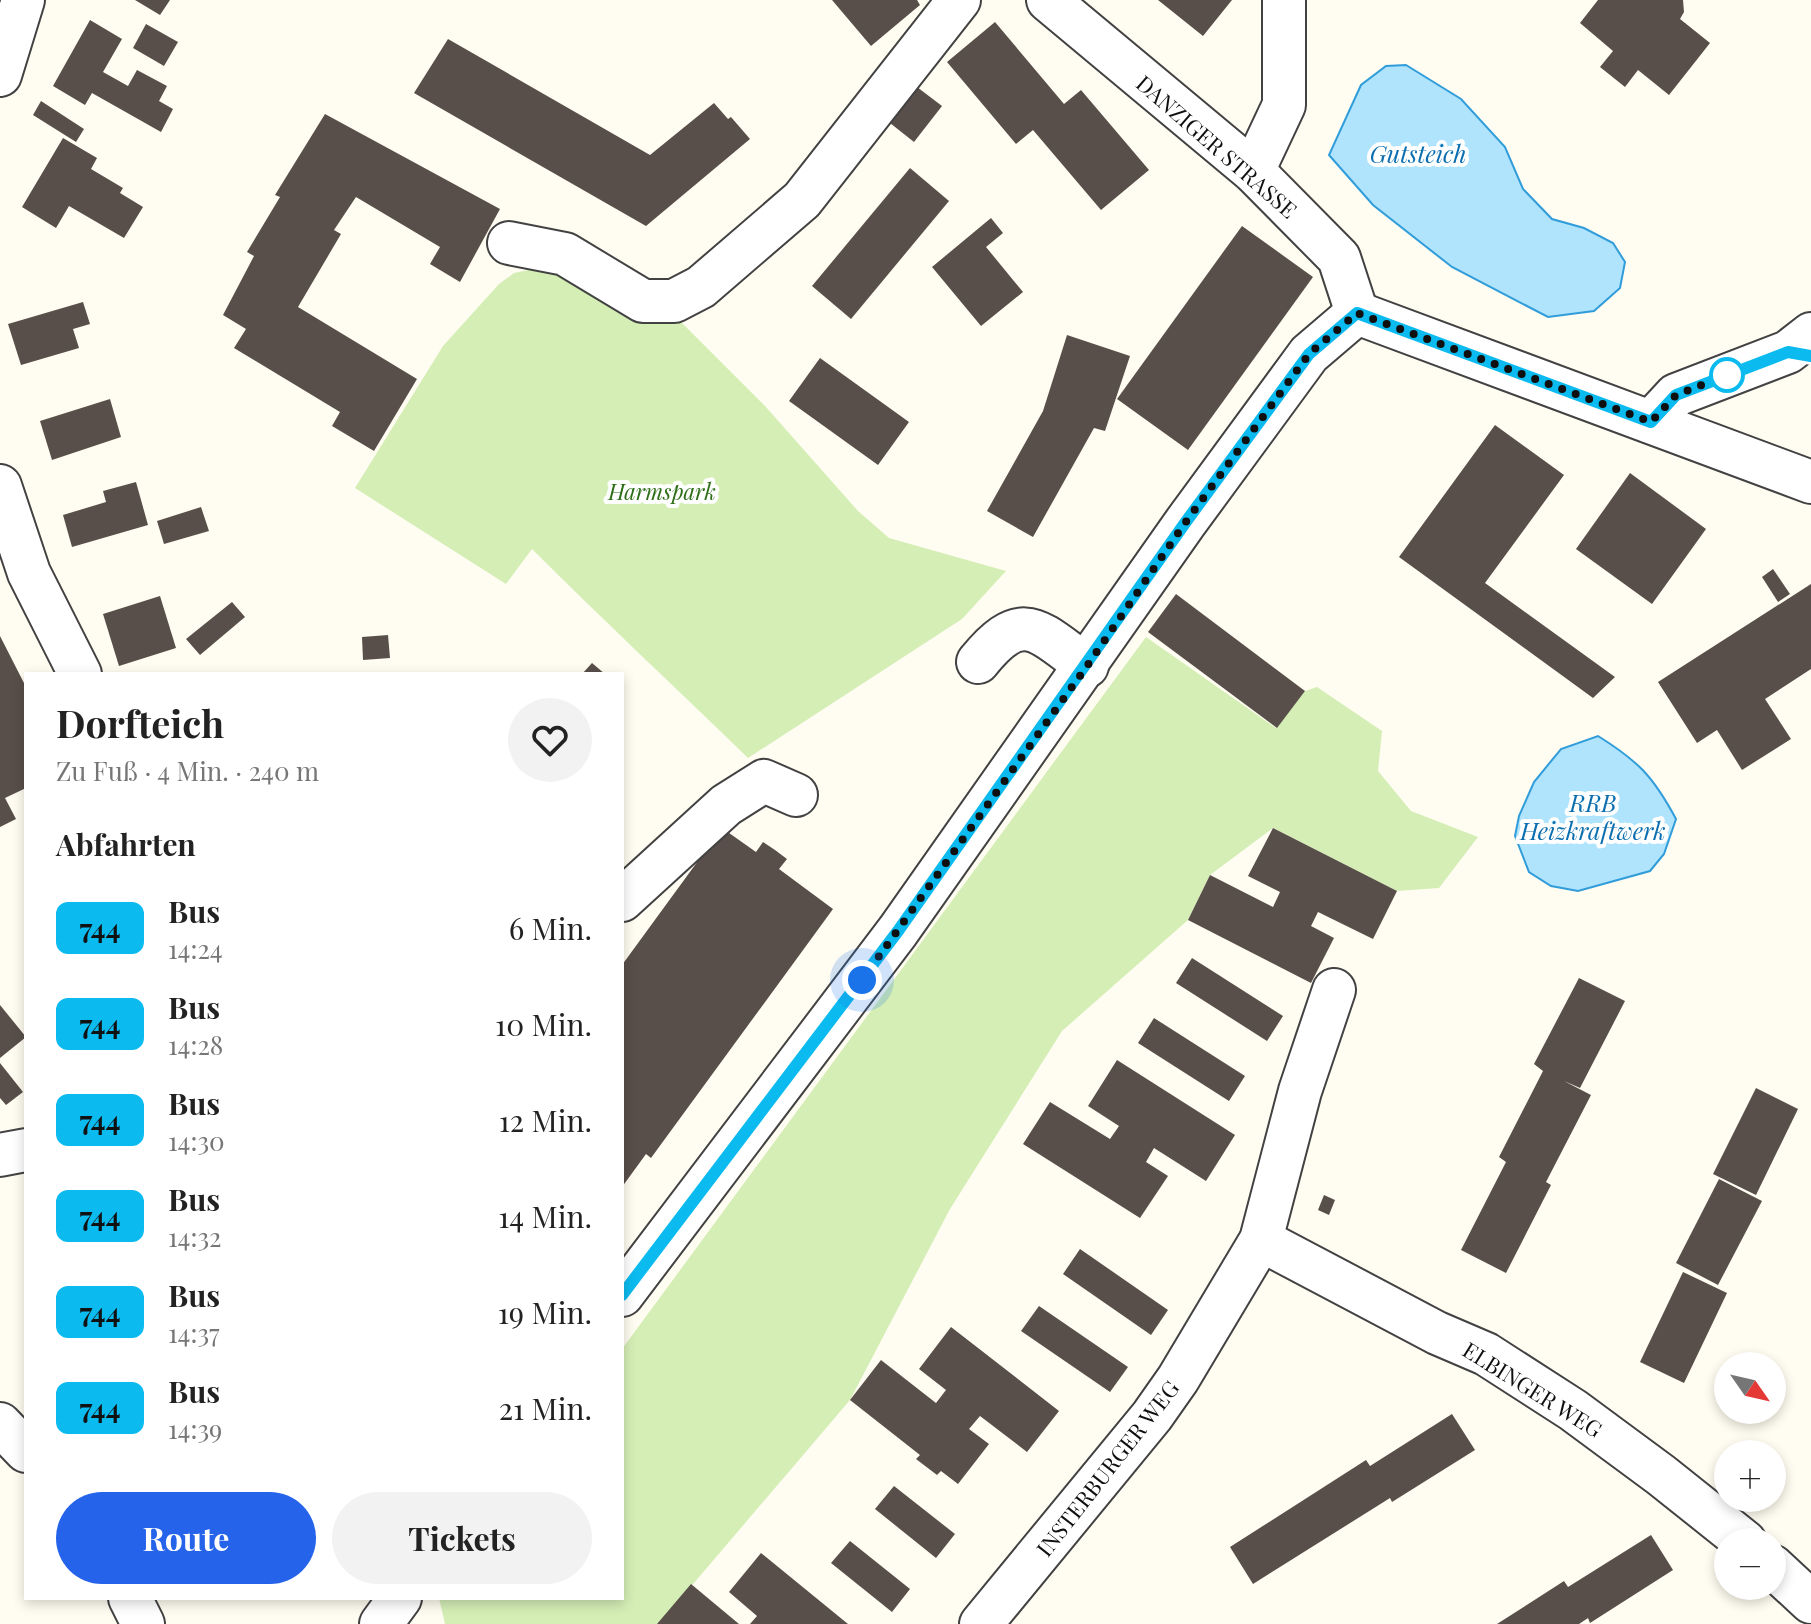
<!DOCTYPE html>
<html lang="de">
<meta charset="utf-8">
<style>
:root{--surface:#fff;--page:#f2f2f2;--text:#222;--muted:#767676;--accent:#2563eb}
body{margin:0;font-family:"Playfair Display",serif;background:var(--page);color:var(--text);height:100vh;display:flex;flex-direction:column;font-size:30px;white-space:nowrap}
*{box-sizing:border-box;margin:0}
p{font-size:26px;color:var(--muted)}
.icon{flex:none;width:44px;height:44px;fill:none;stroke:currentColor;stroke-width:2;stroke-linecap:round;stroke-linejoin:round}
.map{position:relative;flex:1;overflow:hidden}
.details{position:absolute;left:24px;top:672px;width:600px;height:928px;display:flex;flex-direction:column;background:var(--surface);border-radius:0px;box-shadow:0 4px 12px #0003}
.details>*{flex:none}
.badge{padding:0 16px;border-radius:12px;font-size:28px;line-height:52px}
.needle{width:52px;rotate:124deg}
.tools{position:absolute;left:1714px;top:1352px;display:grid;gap:16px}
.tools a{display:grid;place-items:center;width:72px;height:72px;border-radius:50%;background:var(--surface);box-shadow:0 4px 12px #0003;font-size:40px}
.you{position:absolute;width:40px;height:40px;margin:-20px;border:6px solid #fff;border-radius:50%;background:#1a73e8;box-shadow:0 0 0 12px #1a73e833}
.map>.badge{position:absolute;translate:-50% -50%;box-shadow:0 0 0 4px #fff}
h2{padding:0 32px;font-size:30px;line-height:72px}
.round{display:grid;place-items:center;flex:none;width:84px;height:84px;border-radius:42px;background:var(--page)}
.summary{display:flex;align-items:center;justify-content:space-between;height:136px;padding:0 32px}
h1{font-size:38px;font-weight:700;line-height:60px}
.primary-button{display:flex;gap:16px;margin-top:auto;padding:16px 32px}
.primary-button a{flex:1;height:92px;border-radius:48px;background:var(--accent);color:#fff;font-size:32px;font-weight:700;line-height:92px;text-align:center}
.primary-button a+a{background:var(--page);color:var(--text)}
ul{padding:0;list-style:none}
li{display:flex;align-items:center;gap:24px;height:96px;padding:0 32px}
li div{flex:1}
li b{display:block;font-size:30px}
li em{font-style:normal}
li .badge{min-width:88px;font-weight:700;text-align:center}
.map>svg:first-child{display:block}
.green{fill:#d5eeb6}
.water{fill:#b0e3fc;stroke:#309dda;stroke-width:2}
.building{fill:#594f4a}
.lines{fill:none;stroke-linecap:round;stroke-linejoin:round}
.minor-casing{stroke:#424242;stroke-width:46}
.minor{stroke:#fff;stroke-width:42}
.line-casing{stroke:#fff;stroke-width:18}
.line{stroke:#0bbbef;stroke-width:12}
.walk{stroke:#0f0f0f;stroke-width:8;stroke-dasharray:0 14.4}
.stop-dot{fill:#fff;stroke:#0bbbef;stroke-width:4}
.labels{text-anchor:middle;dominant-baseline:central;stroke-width:8;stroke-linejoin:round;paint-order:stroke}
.street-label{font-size:22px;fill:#0f0f0f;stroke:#fff}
.park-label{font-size:22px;font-style:italic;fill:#2d6e18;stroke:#fff}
.water-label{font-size:24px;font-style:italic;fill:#0b6eae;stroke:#fff}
</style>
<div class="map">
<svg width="1811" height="1624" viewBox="0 0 1811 1624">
<rect width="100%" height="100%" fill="#fffcf1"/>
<g class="green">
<path d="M548 266 669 310 765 406 858 511 889 538 1006 571 962 619 748 758C676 688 603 620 532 549L506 584 355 488 443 346 499 284 514 273Z"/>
<path d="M1146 637 1276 728 1305 691 1317 687 1382 731 1378 771 1411 811 1478 837 1439 888 1397 891 1273 828 1210 875 1188 920 1062 1031 950 1209 850 1400 659 1624H445L439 1598H622V1349Z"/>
</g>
<g class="water">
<path d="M1406 65 1461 99 1505 147 1523 189 1552 219 1584 228 1613 243 1625 262 1620 288 1594 311 1548 317 1452 267 1373 205 1329 155 1361 85 1386 66Z"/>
<path d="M1598 736C1638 761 1653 776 1676 819L1664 854 1650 871 1578 891 1551 886 1529 872 1515 836 1519 816 1534 782 1561 749Z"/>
</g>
<g class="building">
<path d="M135 0H170L160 15Z"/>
<path d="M832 0H917L920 5 871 46Z"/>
<path d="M1158 0H1232L1203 36Z"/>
<path d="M1598 0H1683L1684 12 1680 19 1710 43 1669 95 1638 70 1625 87 1600 67 1613 51 1580 23Z"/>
<path d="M90 20 122 39 103 72 128 86 137 70 167 86 159 101 173 109 161 132 92 93 85 105 53 86Z"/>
<path d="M995 22 1064 104 1081 90 1149 170 1101 210 1033 130 1016 144 947 62Z"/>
<path d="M146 24 178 42 164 66 133 48Z"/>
<path d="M448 39 650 155 714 103 728 119 731 117 750 139 646 226 414 93Z"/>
<path d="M917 87 942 106 914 142 890 123Z"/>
<path d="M41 101 84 129 76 142 33 115Z"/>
<path d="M325 114 500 209 460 282 430 264 440 247 356 197 334 230 341 234 298 307 417 379 374 451 332 426 340 412 234 348 246 329 223 315 254 256 247 252 280 197 275 195Z"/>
<path d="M63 138 97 158 91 169 123 188 120 193 143 207 124 238 69 206 56 228 22 207Z"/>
<path d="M910 168 949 201 851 319 812 286Z"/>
<path d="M991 218 1003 233 986 247 1023 292 981 326 932 267Z"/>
<path d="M1242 226 1313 277 1188 450 1117 399Z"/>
<path d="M83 302 90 324 73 329 79 348 21 365 8 324Z"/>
<path d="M1067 335 1130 356 1105 431 1094 428 1033 537 987 511 1043 411Z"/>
<path d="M820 358 909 422 878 465 789 401Z"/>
<path d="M110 399 121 437 52 460 40 421Z"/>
<path d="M1495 425 1564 475 1485 583 1615 677 1593 698 1399 557Z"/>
<path d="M1630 473 1706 529 1652 604 1576 549Z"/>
<path d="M136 482 148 525 72 547 63 515 106 502 103 491Z"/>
<path d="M201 507 209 531 164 544 157 521Z"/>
<path d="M1773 569 1790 594 1778 602 1762 577Z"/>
<path d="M1811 584V669L1765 699 1791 739 1742 770 1717 730 1697 743 1658 682Z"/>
<path d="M1176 594 1305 691 1277 728 1148 632Z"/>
<path d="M160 596 176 648 119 666 103 614Z"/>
<path d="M232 602 245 617 200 655 186 639Z"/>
<path d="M388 635 390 658 363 660 362 637Z"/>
<path d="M0 636 26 687V788L5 798 16 819 0 827Z"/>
<path d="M592 663 605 674H582Z"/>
<path d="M722 828 756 852 763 842 775 850 787 859 779 869 833 909 651 1158 646 1154 622 1187V965Z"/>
<path d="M1273 828 1397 891 1373 939 1318 912 1311 926 1334 938 1311 983 1188 920 1210 875 1273 907 1280 892 1248 876Z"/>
<path d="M1192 958 1283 1016 1267 1041 1176 983Z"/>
<path d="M1579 978 1625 1001 1580 1088 1564 1081 1591 1095 1546 1182 1551 1185 1506 1273 1461 1250 1506 1162 1499 1157 1543 1071 1534 1064Z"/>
<path d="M0 1005 26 1037 0 1058Z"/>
<path d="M1154 1018 1245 1076 1229 1101 1138 1043Z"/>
<path d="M1117 1060 1235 1135 1206 1181 1154 1148 1146 1162 1168 1176 1140 1218 1023 1144 1050 1102 1110 1139 1119 1126 1088 1106Z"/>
<path d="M0 1063 23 1092 6 1105 0 1098Z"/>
<path d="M1756 1088 1798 1109 1756 1195 1713 1174Z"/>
<path d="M1719 1179 1762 1201 1718 1285 1676 1263Z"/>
<path d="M1324 1195 1335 1200 1329 1215 1318 1210Z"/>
<path d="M1080 1249 1168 1310 1151 1335 1063 1274Z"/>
<path d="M1683 1272 1727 1293 1684 1383 1640 1362Z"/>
<path d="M1039 1306 1128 1367 1110 1392 1021 1331Z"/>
<path d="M951 1327 1059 1411 1027 1452 980 1416 969 1429 989 1444 958 1484 941 1471 937 1475 916 1459 920 1455 850 1400 881 1360 936 1403 946 1390 919 1369Z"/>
<path d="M1452 1414 1475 1450 1392 1502 1390 1498 1253 1584 1230 1547 1366 1460 1370 1466Z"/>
<path d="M894 1486 955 1534 936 1558 875 1509Z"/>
<path d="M1651 1535 1673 1570 1590 1623 1588 1618 1579 1624H1497L1564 1581 1568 1587Z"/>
<path d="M850 1541 910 1589 892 1612 831 1563Z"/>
<path d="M761 1553 848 1624H750L757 1616 729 1592Z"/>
<path d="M691 1584 739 1624H657Z"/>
</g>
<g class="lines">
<defs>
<g id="minor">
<path d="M1048 0 1253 171 1339 258 1357 313"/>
<path d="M0 75 23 0"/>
<path d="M1253 171 1284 105V0"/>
<path d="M509 243 565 254 643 301H674L701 287 802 200 959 0"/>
<path d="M1357 313 1811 482"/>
<path d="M1651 422 1676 395 1788 352 1811 334"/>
<path d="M0 486 29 573 80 674"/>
<path d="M978 662C1023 606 1039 632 1087 666"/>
<path d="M622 900 726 805 764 781 796 795"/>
<path d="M0 1155 26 1150"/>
<path d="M1261 1240 1437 1333 1486 1354 1573 1410 1661 1475 1745 1542"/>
<path d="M622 1295 898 931 1185 523 1309 354 1357 313"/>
<path d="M0 1424 26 1451"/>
<path d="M1772 1566 1811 1602"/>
<path d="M130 1598 143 1624"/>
<path d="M381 1624 400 1598"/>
<path d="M981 1624 1152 1416 1178 1379 1261 1240 1300 1091 1334 990"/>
</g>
</defs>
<use href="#minor" class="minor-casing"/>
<use href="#minor" class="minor"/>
</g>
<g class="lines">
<defs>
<path id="line" d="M622 1295 898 931 1185 523 1309 354 1357 313 1651 422 1676 395 1788 352 1811 356"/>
</defs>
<use href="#line" class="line-casing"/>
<use href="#line" class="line"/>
<path class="walk" d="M862 980 1087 666 1185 523 1309 354 1357 313 1651 422 1676 395 1732 373 1727 375"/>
</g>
<circle class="stop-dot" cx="1727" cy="375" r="16"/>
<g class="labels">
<g class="street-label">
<text transform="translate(1217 146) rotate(41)">DANZIGER STRASSE</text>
<text transform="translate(1533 1389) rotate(32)">ELBINGER WEG</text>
<text transform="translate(1107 1468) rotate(-52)">INSTERBURGER WEG</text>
</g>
<g class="park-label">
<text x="662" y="491">Harmspark</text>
</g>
<g class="water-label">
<text x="1418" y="153">Gutsteich</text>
<text x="1593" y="802">RRB<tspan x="1593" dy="28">Heizkraftwerk</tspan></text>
</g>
</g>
</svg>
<div class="tools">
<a><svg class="needle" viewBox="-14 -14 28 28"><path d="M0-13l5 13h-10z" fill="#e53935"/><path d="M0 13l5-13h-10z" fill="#767676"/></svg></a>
<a>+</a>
<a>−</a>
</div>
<div class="you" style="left:862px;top:980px"></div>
<section class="details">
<div class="summary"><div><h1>Dorfteich</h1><p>Zu Fuß · 4 Min. · 240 m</p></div><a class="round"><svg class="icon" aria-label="heart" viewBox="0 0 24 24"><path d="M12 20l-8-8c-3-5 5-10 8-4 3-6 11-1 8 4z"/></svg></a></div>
<h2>Abfahrten</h2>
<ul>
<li><span class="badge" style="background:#0bbbef;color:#111">744</span><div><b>Bus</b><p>14:24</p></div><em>6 Min.</em></li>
<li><span class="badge" style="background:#0bbbef;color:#111">744</span><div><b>Bus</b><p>14:28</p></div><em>10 Min.</em></li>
<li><span class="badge" style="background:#0bbbef;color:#111">744</span><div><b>Bus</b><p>14:30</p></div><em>12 Min.</em></li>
<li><span class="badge" style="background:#0bbbef;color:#111">744</span><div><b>Bus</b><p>14:32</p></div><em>14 Min.</em></li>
<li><span class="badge" style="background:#0bbbef;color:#111">744</span><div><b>Bus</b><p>14:37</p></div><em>19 Min.</em></li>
<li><span class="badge" style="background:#0bbbef;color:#111">744</span><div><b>Bus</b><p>14:39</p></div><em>21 Min.</em></li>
</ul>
<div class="primary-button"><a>Route</a><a>Tickets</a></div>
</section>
</div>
